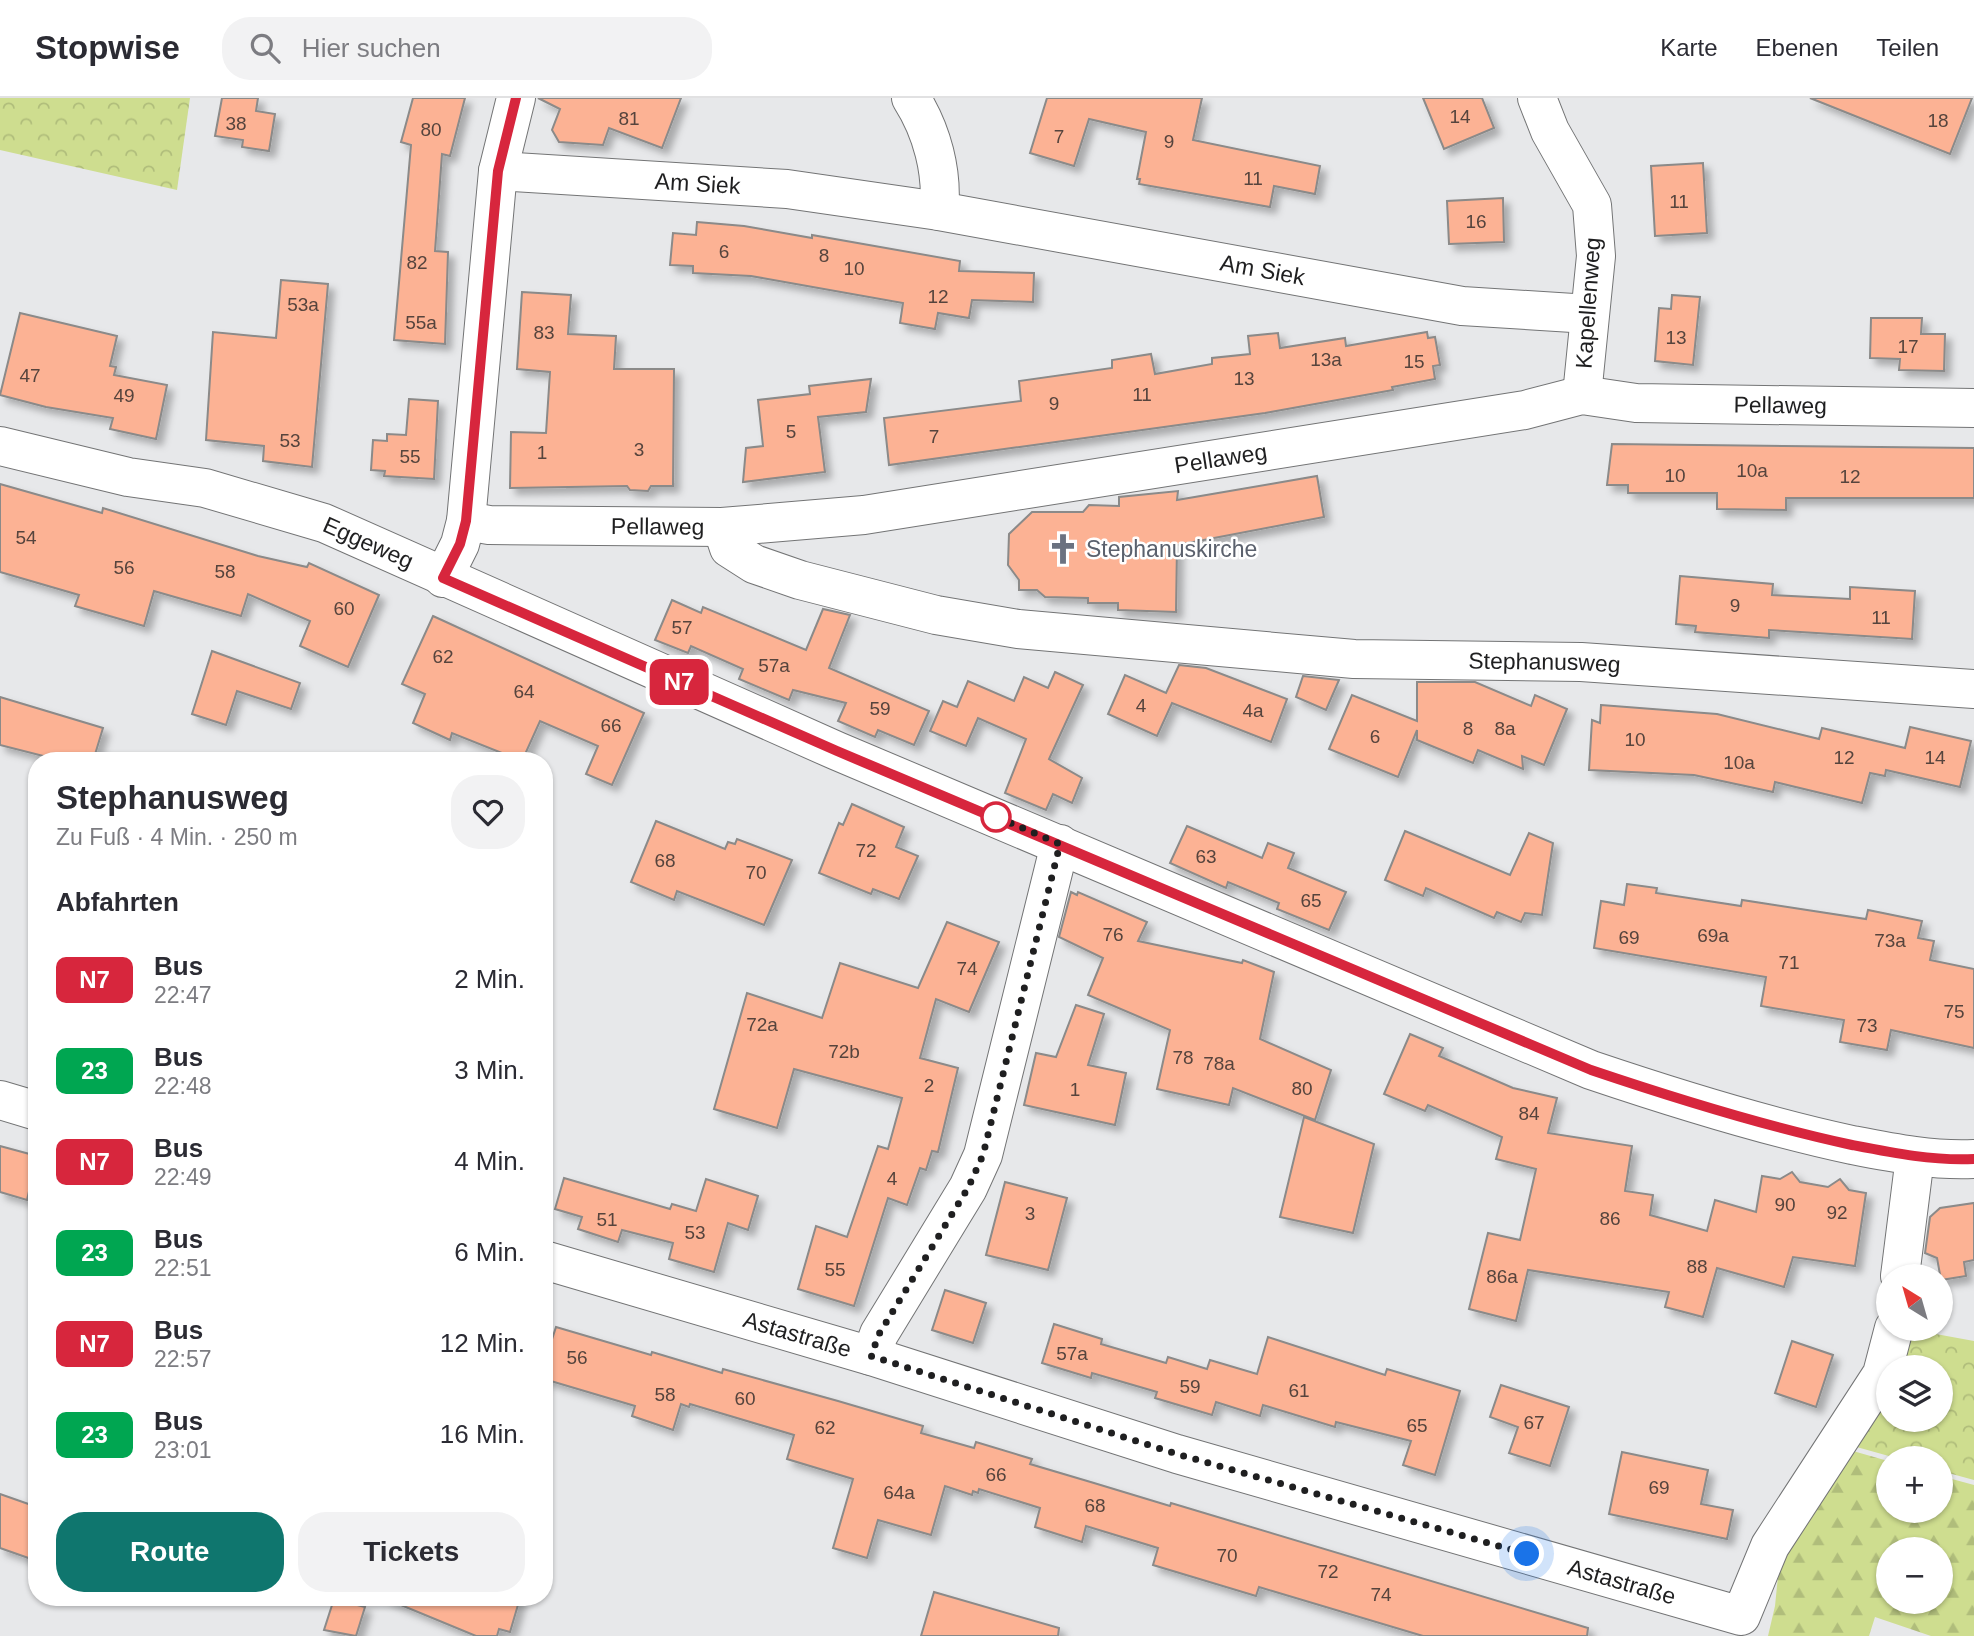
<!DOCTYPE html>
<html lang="de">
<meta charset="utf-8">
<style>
:root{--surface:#fff;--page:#f2f2f3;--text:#2b2b33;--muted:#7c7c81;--line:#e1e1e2;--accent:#0f766e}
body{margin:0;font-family:Helvetica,sans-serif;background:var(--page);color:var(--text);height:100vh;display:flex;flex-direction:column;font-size:26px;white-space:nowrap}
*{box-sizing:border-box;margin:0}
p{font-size:23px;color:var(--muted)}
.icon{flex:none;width:38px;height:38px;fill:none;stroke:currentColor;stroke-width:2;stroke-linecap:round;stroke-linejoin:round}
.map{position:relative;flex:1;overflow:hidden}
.side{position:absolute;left:28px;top:654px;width:525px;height:854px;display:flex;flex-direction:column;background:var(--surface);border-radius:28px;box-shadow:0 2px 5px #0004}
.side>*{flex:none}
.badge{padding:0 14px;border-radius:10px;font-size:24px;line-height:46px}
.needle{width:46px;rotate:323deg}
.buttons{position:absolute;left:1876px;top:1166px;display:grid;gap:14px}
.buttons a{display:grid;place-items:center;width:77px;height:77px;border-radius:50%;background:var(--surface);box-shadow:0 2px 5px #0004;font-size:35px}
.you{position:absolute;width:35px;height:35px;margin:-18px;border:5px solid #fff;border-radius:50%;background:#1a73e8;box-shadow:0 0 0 10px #1a73e833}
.map>.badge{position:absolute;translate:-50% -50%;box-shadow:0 0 0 4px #fff}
h2{padding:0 28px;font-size:26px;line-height:63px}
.round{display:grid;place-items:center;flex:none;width:74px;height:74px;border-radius:28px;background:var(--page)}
.summary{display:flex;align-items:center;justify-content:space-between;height:119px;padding:0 28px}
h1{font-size:33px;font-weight:800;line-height:52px}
.action{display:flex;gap:14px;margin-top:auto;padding:14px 28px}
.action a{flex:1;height:80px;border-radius:28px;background:var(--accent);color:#fff;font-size:28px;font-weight:800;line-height:80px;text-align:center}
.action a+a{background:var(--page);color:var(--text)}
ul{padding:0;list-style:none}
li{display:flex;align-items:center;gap:21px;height:91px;padding:0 28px}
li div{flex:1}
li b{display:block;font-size:26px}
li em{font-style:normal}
li .badge{min-width:77px;font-weight:700;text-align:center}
header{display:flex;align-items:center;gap:42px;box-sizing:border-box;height:98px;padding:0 35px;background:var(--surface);border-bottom:2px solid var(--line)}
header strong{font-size:33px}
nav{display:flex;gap:38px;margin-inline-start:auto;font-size:24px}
.search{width:490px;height:63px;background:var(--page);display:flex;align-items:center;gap:18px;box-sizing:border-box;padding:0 24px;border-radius:28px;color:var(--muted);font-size:26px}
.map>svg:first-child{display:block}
.forest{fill:url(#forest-firs);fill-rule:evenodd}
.park{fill:url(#park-crowns)}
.building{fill:#fcb294;stroke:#8b8a89;stroke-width:2;filter:url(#shadow)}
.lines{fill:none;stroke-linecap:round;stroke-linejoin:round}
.minor-casing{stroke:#737475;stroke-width:40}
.minor{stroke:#fff;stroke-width:38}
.line-casing{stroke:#fff;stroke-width:16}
.line{stroke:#d7263d;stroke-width:10}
.walk{stroke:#1f1f20;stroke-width:7;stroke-dasharray:0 12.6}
.stop-dot{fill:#fff;stroke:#d7263d;stroke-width:3.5}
.labels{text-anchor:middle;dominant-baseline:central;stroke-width:5;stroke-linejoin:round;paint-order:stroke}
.number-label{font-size:19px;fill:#56443d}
.street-label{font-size:23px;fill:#1f1f20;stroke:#fff}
.worship-label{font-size:23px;fill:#5b616d;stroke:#fff;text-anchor:start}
</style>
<header>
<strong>Stopwise</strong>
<div class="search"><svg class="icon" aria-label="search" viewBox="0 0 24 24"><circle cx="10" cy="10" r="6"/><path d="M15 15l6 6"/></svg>Hier suchen</div>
<nav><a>Karte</a><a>Ebenen</a><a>Teilen</a></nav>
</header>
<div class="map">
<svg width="1974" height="1538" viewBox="0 0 1974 1538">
<defs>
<pattern id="forest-firs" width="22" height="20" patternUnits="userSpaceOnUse" patternTransform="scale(1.75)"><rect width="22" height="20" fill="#cedd8f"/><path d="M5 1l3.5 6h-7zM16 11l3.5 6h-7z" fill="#b0bd7b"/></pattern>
<pattern id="park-crowns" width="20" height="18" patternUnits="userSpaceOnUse" patternTransform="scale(1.75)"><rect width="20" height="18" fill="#cedd8f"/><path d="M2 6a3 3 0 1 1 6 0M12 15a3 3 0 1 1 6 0" fill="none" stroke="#b0bd7b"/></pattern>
<filter id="shadow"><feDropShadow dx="6" dy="6" stdDeviation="3.5" flood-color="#0004"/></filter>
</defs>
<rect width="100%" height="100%" fill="#e7e8ea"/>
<path class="forest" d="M1846 1351 1888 1363V1412H1941V1378L1974 1387V1538H1931L1875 1519 1869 1538H1768L1775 1508 1779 1468ZM1888 1451H1941V1503H1888Z"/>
<g class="park">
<path d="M0 0H190L177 92 0 52Z"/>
<path d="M1914 1232 1974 1243V1382L1941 1373V1360H1896L1853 1348 1888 1290V1321H1941V1269H1900Z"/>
</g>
<g class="building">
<path d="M222 0H258L256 13 275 16 269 53 242 49 243 42 215 38Z"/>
<path d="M413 0H465L450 58 442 56 435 153 448 154 445 246 394 242 411 47 401 44Z"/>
<path d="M538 0H681L662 50 609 30 603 47 559 44 552 32 560 11Z"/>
<path d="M1047 0H1202L1193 42 1320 68 1315 96 1274 88 1270 109 1139 86 1140 81H1137L1146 34 1089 21 1074 68 1030 55Z"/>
<path d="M1423 0H1482L1494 30 1444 51Z"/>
<path d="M1810 0H1972L1950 56Z"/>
<path d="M1703 65 1707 135 1655 138 1651 68Z"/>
<path d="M1503 100 1504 144 1449 146 1447 103Z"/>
<path d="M697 124 744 128 812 140V137L960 163 959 173 1034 175 1033 204 972 202 969 220 938 215 935 231 900 225 903 205 751 178 693 175V168L670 167 673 135 696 137Z"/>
<path d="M281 182 328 186 312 369 263 363 264 348 206 342 213 234 276 240Z"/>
<path d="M522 194 571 197 568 236 616 238 614 271H674L673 388H651L648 393 630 392 627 388 510 390 511 334 546 335 550 274 517 271Z"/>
<path d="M1672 197 1700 199 1693 267 1655 263 1659 210 1671 211Z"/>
<path d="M20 215 117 238 110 268 116 269 114 277 167 287 156 341 110 331 113 320 46 309 0 297Z"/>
<path d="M1871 220H1922L1921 236H1945L1944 273 1899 272 1900 261 1870 260Z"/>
<path d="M1427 234 1428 240 1435 239 1440 267 1433 268 1435 281 1392 289 1393 292 1265 315 889 367 884 320 1021 303 1019 283 1112 270V262L1151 256 1155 276 1212 266V260L1250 256 1248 238 1278 235 1280 250 1345 240 1346 248Z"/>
<path d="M871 281 866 314 818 319 825 374 743 384 746 350 763 348 758 302 810 296 809 288Z"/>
<path d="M409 301 438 303 434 381 384 378 385 373 371 372 373 342 387 343V336L406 337Z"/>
<path d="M1612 346 1974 350V400H1786V412L1717 411V395H1628V387H1607Z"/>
<path d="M1317 378 1324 419 1177 447 1176 514 1118 512V505H1088V500L1045 499 1037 492H1019V482L1008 467 1009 436 1032 414H1083L1089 407 1119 408V399L1178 393 1177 402Z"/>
<path d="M0 386 102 415 103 410 258 458 307 469 309 465 379 497 348 569 300 548 310 523 248 496 241 518 154 493 144 528 75 508 79 497 0 474Z"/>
<path d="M1680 478 1773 486 1772 497 1850 501V489L1915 493 1912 541 1769 532V540L1695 534 1696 528 1676 526Z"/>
<path d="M672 502 701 515 703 509 806 552 823 511 850 517 829 570 929 613 914 647 878 632 875 639 838 623 846 605 793 592 789 602 739 581 743 571 691 548 688 555 655 542Z"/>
<path d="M433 518 644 615 612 687 586 676 598 648 540 623 522 663 452 635 450 642 413 625 425 596 402 586Z"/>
<path d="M212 553 300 585 291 611 237 593 226 627 192 616Z"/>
<path d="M1179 567 1206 570 1287 601 1271 644 1172 605 1157 638 1108 616 1125 577 1166 595Z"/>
<path d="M1055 574 1083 587 1049 661 1082 680 1072 705 1053 696 1046 712 1005 695 1026 641 978 620 966 648 930 633 943 603 957 609 968 583 1014 603 1024 579 1048 590Z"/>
<path d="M1303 578 1339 582 1326 612 1296 599Z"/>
<path d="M1417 584H1475L1531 608 1535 597 1567 611 1544 667 1522 658 1523 671 1478 652 1473 665 1417 642V632L1398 679 1329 651 1352 597 1417 623Z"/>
<path d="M0 599 103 630 93 663H63L0 647Z"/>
<path d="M1601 607 1717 616 1819 641 1822 630 1905 650 1910 629 1971 643 1960 689 1886 672 1885 678 1870 675 1862 705 1775 684 1773 694 1694 677 1589 672 1592 622 1600 625Z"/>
<path d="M852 706 904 729 896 749 918 758 899 801 873 791 871 796 819 775 839 725 843 727Z"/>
<path d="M656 723 725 751 728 744 735 746 737 741 792 762 764 827 677 793 674 802 631 784Z"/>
<path d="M1187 728 1262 760 1268 745 1294 755 1288 770 1346 794 1329 832 1277 811 1279 805 1228 784 1226 790 1170 765Z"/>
<path d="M1405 733 1510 777 1529 735 1553 745 1542 817 1525 815 1521 824 1497 814 1494 820 1426 790 1423 798 1385 782Z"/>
<path d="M1627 786 1657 790 1656 795 1741 808 1742 802 1866 821 1868 812 1922 823 1918 840 1934 843 1930 862 1974 871V950L1891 932 1887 952 1840 944 1844 922 1761 908 1766 879 1594 850 1601 803 1624 807Z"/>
<path d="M1071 794 1077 797 1078 794 1147 824 1138 843 1242 865 1243 862 1274 874 1260 941 1331 972 1315 1022 1233 990 1229 1007 1157 991 1170 932 1088 897 1103 860 1059 839Z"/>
<path d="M947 824 999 844 969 914 936 901 920 960 958 970 938 1054 932 1053 926 1072 920 1070 907 1107 888 1100 854 1208 798 1191 816 1128 847 1139 878 1048 888 1051 902 1000 794 971 777 1030 714 1011 747 895 822 920 840 865 918 890Z"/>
<path d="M1076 907 1104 916 1088 967 1126 975 1115 1027 1024 1007 1036 955 1056 959Z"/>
<path d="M1410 936 1443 950 1439 958 1513 990 1557 1000 1548 1035 1632 1048 1625 1093 1653 1097 1650 1117 1707 1133 1715 1102 1756 1114 1762 1078 1780 1081 1792 1074 1800 1084 1828 1089 1840 1081 1849 1092 1866 1095 1855 1168 1793 1159 1784 1189 1717 1170 1703 1219 1665 1209 1669 1194 1528 1172 1516 1223 1469 1211 1488 1135 1520 1142 1536 1071 1496 1061 1502 1039 1428 1007 1425 1013 1384 996Z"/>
<path d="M1304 1019 1374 1046 1353 1135 1280 1119Z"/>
<path d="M0 1048 37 1058 27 1102 0 1094Z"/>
<path d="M564 1080 670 1111 672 1106 696 1113 706 1081 758 1098 748 1132 728 1125 714 1174 669 1161 673 1145 622 1132 618 1144 578 1131 582 1119 555 1111Z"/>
<path d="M1005 1084 1067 1100 1048 1172 986 1157Z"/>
<path d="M1974 1105V1162L1964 1164 1966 1178 1941 1182 1937 1160 1925 1155 1930 1119 1940 1110Z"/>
<path d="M945 1192 986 1205 973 1245 932 1232Z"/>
<path d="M1054 1226 1102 1241 1101 1246 1166 1265 1168 1259 1207 1271 1210 1262 1257 1276 1268 1239 1385 1277 1387 1271 1460 1293 1435 1377 1403 1367 1411 1343 1336 1324 1335 1329 1263 1307 1260 1318 1216 1304 1212 1317 1155 1300 1157 1294 1092 1275 1091 1280 1042 1265Z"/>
<path d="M556 1229 651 1257 652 1254 722 1275 723 1271 838 1303 923 1328 921 1335 974 1350 976 1344 1032 1361 1030 1366 1094 1385 1170 1408 1171 1405 1588 1530 1587 1538H1423L1259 1489 1256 1498 1153 1467 1158 1450 1086 1428 1082 1444 1035 1429 1040 1410 979 1391 978 1395 973 1393 972 1397 945 1388 931 1437 878 1422 867 1460 833 1450 853 1381 787 1361 794 1337 690 1306 689 1309 681 1306 673 1332 632 1318 635 1308 544 1281V1266Z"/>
<path d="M1792 1243 1833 1257 1816 1309 1775 1295Z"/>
<path d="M1501 1287 1569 1309 1550 1368 1509 1355 1518 1329 1490 1319Z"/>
<path d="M1622 1354 1708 1372 1701 1406 1733 1412 1727 1441 1609 1416Z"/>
<path d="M0 1396 37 1409V1463L0 1450Z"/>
<path d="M934 1494 1059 1530 1058 1538H921Z"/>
<path d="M384 1500H520L510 1534 499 1531 497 1538H476Z"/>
<path d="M334 1501 365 1509 356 1538 324 1532Z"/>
</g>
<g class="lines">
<defs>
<g id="minor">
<path d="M911 0C932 33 943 74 939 113"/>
<path d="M1537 0 1550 33 1592 107 1596 158 1582 297"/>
<path id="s1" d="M498 73 787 91 939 113 1462 208 1589 216"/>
<path id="s2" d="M0 348 128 379 205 390 324 425 837 653 1591 972C1677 1001 1763 1028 1852 1047 1893 1055 1933 1063 1974 1061"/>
<path id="s3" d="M466 423 489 427 722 429 864 417 1525 312 1582 297 1636 305 1974 310"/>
<path id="s4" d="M722 429 729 450 754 466 800 482 936 517 1018 531 1354 561 1581 564 1974 591"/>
<path d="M443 480 460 446 466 423 498 73 516 0"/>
<path d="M0 1002 37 1013"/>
<path id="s5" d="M544 1162 871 1258 1177 1356 1741 1518 1770 1448 1882 1276 1894 1230"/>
<path d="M1900 1178 1915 1059"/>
<path d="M871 1258 879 1236 968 1090 983 1057 1060 746"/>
</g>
</defs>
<use href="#minor" class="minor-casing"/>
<use href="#minor" class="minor"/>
</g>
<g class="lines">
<defs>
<path id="line" d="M516 0 498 73 466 423 460 446 443 480 837 653 1591 972C1677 1001 1763 1028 1852 1047 1893 1055 1933 1063 1974 1061"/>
</defs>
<use href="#line" class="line-casing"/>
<use href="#line" class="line"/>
<path class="walk" d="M996 719 992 717 1060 746 983 1057 968 1090 879 1236 871 1258 1177 1356 1527 1456"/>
</g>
<defs>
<symbol id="church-bare" viewBox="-9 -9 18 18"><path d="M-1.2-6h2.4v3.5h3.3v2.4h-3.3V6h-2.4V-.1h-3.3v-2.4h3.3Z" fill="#6b7280" stroke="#fff" stroke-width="2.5" paint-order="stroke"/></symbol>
</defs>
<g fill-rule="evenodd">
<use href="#church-bare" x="1041" y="429" width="44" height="44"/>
</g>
<circle class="stop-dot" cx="996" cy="719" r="14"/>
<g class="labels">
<g class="number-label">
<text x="1460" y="18">14</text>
<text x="629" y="20">81</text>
<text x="1938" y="22">18</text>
<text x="236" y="25">38</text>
<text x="431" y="31">80</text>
<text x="1059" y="38">7</text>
<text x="1169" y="43">9</text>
<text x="1253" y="80">11</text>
<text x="1679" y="103">11</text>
<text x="1476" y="123">16</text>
<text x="724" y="153">6</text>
<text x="824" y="157">8</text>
<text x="417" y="164">82</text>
<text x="854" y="170">10</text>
<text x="938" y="198">12</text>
<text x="303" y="206">53a</text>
<text x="421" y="224">55a</text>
<text x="544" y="234">83</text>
<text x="1676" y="239">13</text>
<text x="1908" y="248">17</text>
<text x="1326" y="261">13a</text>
<text x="1414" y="263">15</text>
<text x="30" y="277">47</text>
<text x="1244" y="280">13</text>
<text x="1142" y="296">11</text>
<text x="124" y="297">49</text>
<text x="1054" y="305">9</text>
<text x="791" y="333">5</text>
<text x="934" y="338">7</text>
<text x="290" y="342">53</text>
<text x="639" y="351">3</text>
<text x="542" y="354">1</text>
<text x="410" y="358">55</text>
<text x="1752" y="372">10a</text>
<text x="1675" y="377">10</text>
<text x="1850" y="378">12</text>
<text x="26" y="439">54</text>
<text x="124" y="469">56</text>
<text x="225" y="473">58</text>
<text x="1735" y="507">9</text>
<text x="344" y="510">60</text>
<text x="1881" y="519">11</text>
<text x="682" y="529">57</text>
<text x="443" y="558">62</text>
<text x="774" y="567">57a</text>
<text x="524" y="593">64</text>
<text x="1141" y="607">4</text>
<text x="880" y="610">59</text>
<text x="1253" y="612">4a</text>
<text x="611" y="627">66</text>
<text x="1468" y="630">8</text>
<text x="1505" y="630">8a</text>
<text x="1375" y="638">6</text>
<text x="1635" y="641">10</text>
<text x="1844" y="659">12</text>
<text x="1935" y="659">14</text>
<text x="1739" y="664">10a</text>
<text x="866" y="752">72</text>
<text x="1206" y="758">63</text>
<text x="665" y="762">68</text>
<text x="756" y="774">70</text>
<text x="1311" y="802">65</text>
<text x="1113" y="836">76</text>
<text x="1713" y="837">69a</text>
<text x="1629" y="839">69</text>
<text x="1890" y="842">73a</text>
<text x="1789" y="864">71</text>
<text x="967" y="870">74</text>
<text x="1954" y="913">75</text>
<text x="762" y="926">72a</text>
<text x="1867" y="927">73</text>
<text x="844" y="953">72b</text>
<text x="1183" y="959">78</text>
<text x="1219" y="965">78a</text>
<text x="929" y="987">2</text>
<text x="1302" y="990">80</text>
<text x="1075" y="991">1</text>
<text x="1529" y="1015">84</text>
<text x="892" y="1080">4</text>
<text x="1785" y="1106">90</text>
<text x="1837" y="1114">92</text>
<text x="1030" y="1115">3</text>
<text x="1610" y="1120">86</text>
<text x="607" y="1121">51</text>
<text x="695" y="1134">53</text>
<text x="1697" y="1168">88</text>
<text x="835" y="1171">55</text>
<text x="1502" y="1178">86a</text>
<text x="1072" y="1255">57a</text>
<text x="577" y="1259">56</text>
<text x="1190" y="1288">59</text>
<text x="1299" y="1292">61</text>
<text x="665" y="1296">58</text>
<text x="745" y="1300">60</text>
<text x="1534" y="1324">67</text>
<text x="1417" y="1327">65</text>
<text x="825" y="1329">62</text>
<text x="996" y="1376">66</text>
<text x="1659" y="1389">69</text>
<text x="899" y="1394">64a</text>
<text x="1095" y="1407">68</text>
<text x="1227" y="1457">70</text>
<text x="1328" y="1473">72</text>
<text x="1381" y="1496">74</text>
</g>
<g class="street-label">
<text stroke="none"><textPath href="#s1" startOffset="200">Am Siek</textPath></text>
<text stroke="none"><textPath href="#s1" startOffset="772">Am Siek</textPath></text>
<text transform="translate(1588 205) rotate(-86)">Kapellenweg</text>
<text stroke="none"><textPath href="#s3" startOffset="1326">Pellaweg</textPath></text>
<text stroke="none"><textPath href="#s3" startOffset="760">Pellaweg</textPath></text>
<text stroke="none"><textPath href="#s3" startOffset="192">Pellaweg</textPath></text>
<text stroke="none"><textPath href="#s2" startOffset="382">Eggeweg</textPath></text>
<text stroke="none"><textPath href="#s4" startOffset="852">Stephanusweg</textPath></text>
<text stroke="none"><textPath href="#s5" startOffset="264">Astastraße</textPath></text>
<text stroke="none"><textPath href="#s5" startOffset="1125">Astastraße</textPath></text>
</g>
<g class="worship-label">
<text x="1086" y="451">Stephanuskirche</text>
</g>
</g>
</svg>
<div class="buttons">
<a><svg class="needle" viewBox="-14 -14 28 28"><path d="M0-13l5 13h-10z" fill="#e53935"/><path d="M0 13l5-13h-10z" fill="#7c7c81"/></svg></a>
<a><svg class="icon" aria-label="layers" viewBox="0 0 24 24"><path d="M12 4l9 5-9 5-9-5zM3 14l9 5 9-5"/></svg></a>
<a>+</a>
<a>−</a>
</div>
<div class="you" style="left:1527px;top:1456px"></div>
<b class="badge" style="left:679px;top:584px;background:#d7263d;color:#fff">N7</b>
<section class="side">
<div class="summary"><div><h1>Stephanusweg</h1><p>Zu Fuß · 4 Min. · 250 m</p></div><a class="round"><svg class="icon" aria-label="heart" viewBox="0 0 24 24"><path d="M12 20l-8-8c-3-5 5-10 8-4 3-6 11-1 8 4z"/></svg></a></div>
<h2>Abfahrten</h2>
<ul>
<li><span class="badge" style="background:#d7263d;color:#fff">N7</span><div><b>Bus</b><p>22:47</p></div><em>2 Min.</em></li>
<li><span class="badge" style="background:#00a651;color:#fff">23</span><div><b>Bus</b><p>22:48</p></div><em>3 Min.</em></li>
<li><span class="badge" style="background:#d7263d;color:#fff">N7</span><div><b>Bus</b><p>22:49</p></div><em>4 Min.</em></li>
<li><span class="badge" style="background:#00a651;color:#fff">23</span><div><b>Bus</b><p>22:51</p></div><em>6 Min.</em></li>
<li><span class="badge" style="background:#d7263d;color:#fff">N7</span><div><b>Bus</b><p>22:57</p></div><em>12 Min.</em></li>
<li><span class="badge" style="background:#00a651;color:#fff">23</span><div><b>Bus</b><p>23:01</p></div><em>16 Min.</em></li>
</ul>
<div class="action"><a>Route</a><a>Tickets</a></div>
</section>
</div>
